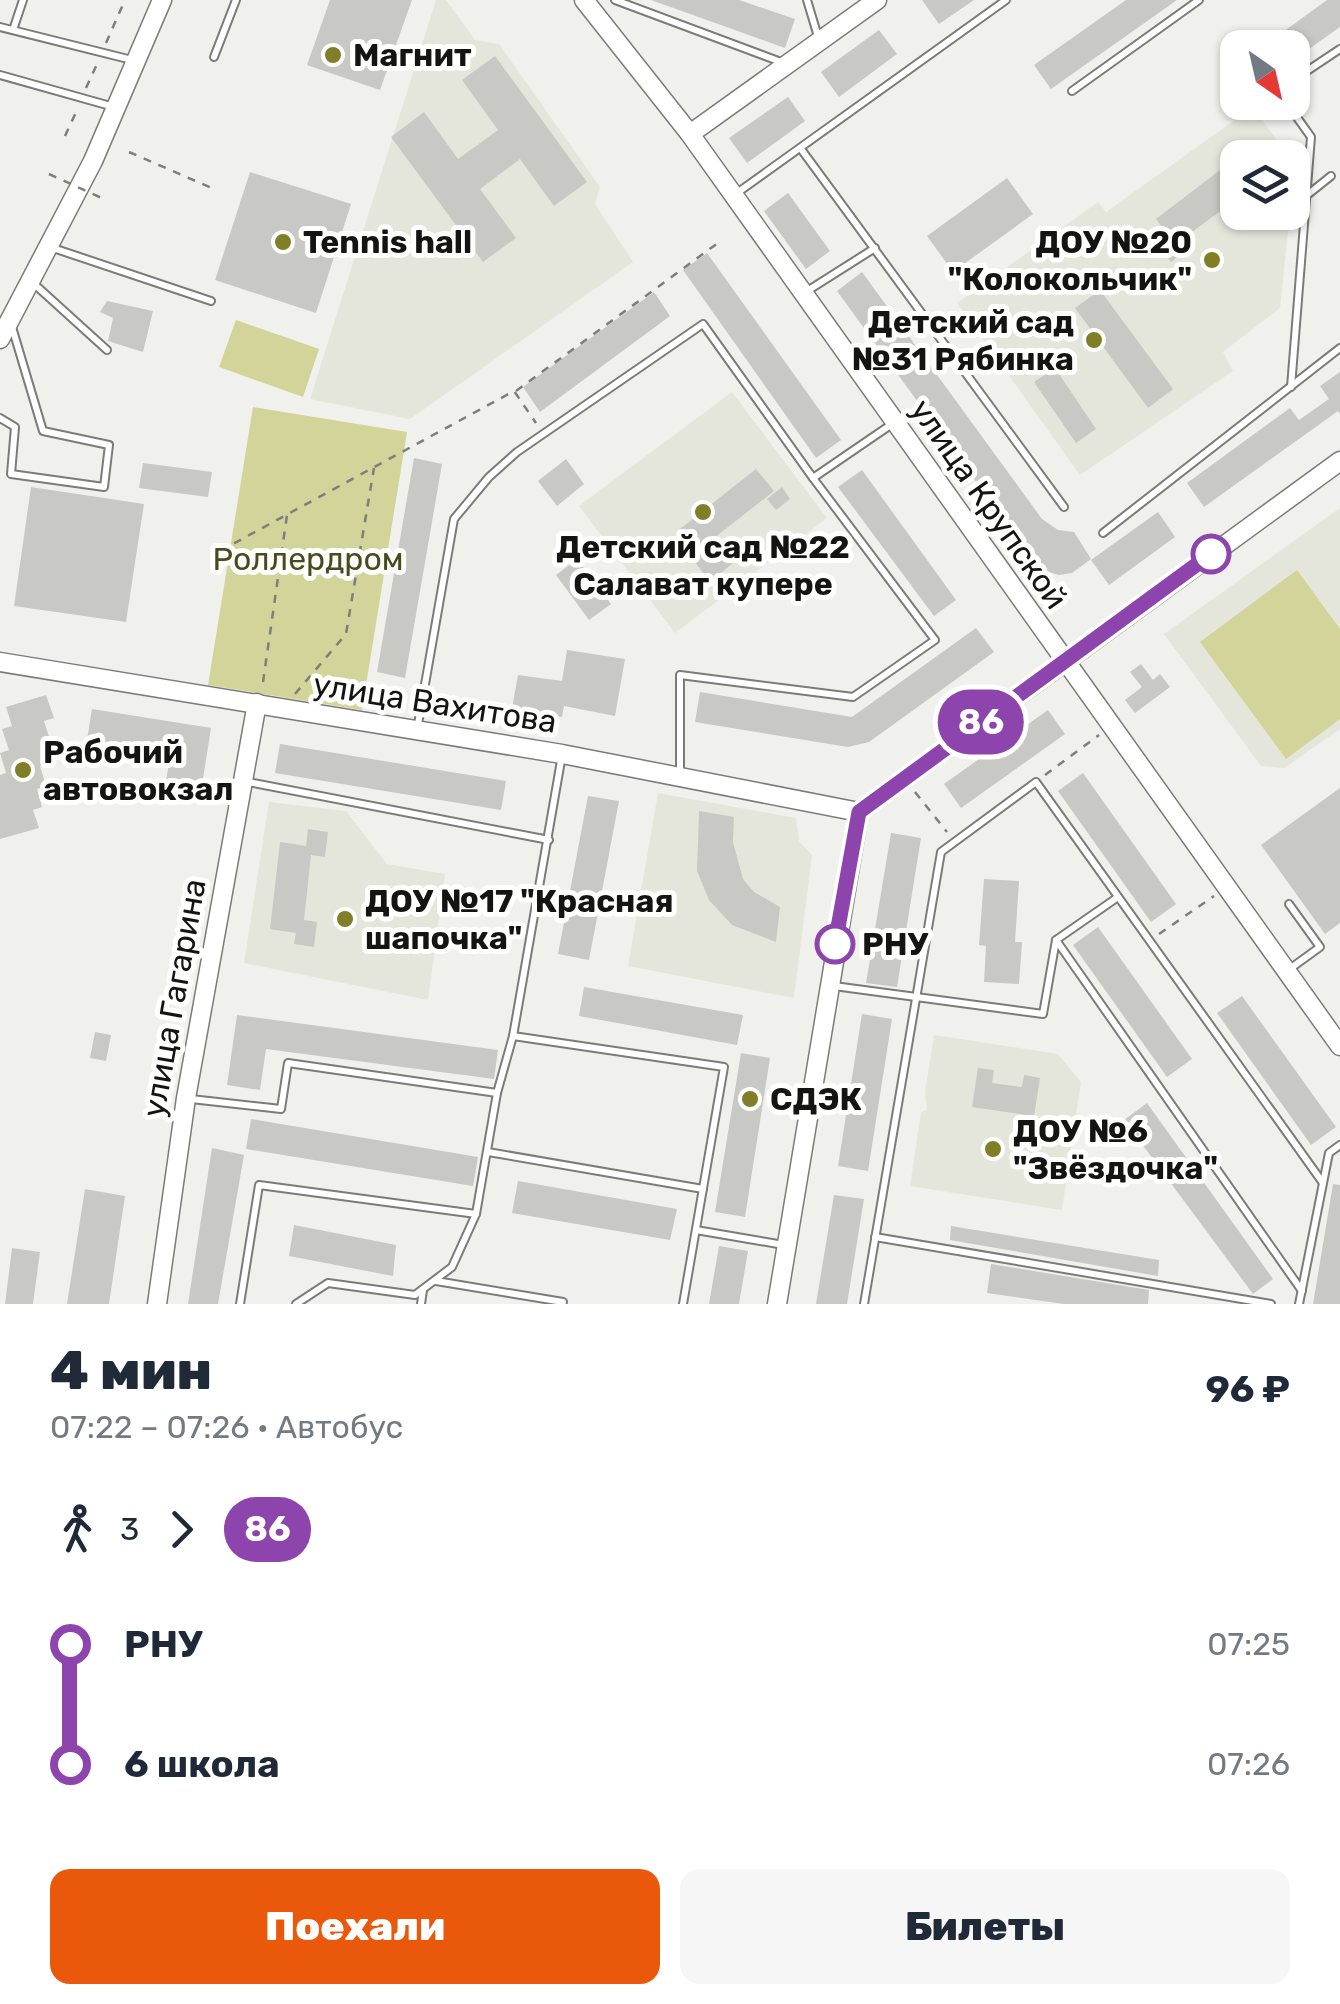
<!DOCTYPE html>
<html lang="ru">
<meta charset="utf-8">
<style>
:root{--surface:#fff;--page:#f6f6f7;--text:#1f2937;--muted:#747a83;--accent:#ea580c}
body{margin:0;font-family:Rubik,sans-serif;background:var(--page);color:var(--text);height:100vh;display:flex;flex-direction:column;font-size:38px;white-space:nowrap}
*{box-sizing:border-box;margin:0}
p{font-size:32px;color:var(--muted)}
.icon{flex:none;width:55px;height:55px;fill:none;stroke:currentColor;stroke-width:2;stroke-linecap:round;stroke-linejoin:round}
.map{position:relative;height:1304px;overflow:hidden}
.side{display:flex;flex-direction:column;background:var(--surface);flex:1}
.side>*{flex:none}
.badge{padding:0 20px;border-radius:32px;font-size:35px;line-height:65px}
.needle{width:65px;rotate:146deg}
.controls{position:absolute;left:1220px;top:30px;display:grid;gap:20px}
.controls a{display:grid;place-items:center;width:90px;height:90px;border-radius:20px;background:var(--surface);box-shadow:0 2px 8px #0004;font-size:50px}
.map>.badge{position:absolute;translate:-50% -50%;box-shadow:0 0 0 5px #fff}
.legs{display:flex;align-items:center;gap:15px;height:110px;padding:0 50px;font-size:32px}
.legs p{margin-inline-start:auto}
.overview{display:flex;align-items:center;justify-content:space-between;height:170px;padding:0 50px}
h1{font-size:55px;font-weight:800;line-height:75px}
.button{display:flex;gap:20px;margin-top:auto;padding:20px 50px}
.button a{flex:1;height:115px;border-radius:20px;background:var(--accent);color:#fff;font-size:40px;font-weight:800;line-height:115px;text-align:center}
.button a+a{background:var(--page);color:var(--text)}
ul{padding:0 50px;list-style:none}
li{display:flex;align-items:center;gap:35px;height:120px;font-size:38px}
li i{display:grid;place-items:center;width:15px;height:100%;margin:0 12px;background:currentColor}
li i::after{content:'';width:25px;height:25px;margin:-12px;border:8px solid;border-radius:50%;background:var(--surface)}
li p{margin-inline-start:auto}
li:first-child i{background:linear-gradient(#0000 50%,currentColor 0)}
li:last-child i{background:linear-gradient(currentColor 50%,#0000 0)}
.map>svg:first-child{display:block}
.built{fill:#e5e6db}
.green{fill:#d3d499}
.building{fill:#c8c8c5}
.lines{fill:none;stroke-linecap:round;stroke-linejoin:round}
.lane-casing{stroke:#7b7b78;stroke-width:10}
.secondary-casing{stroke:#7b7b78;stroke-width:21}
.path{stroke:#7e7e7c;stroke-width:2.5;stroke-dasharray:8 8;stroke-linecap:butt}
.lane{stroke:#fff;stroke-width:6}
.secondary{stroke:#fff;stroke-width:18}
.path-bridge{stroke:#7e7e7c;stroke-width:2.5;stroke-dasharray:8 8;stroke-linecap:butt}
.line-1-casing{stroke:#fff;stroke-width:22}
.line-1{stroke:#8e44ad;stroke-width:15}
.poi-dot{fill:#807f27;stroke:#fffffe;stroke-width:4}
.stop-1-dot{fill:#fff;stroke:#8e44ad;stroke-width:5}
.labels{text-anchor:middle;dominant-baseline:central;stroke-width:10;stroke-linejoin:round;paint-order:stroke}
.poi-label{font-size:32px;font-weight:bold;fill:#141413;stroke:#fffffe;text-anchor:start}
.street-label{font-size:32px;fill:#141413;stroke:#fffffe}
.park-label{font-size:32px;fill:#4a4a21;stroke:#fffffe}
.stop-label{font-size:32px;font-weight:bold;fill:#141413;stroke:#fffffe;text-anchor:start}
</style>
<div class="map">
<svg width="1340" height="1304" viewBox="0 0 1340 1304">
<rect width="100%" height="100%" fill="#f0f0ed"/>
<g class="built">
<path d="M436 0H446L475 40 499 44 600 187 595 204 633 262 410 419 310 399Z"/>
<path d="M1253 107 1289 157 1238 158V212L1290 213 1280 308 1223 352 1233 371 1080 475 957 303 1098 202 1106 212Z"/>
<path d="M732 392 827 518 675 633 579 506Z"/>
<path d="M1340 508V729L1284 768 1261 766 1164 634Z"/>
<path d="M658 793 796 818 799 841 812 855 794 998 628 966Z"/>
<path d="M269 802 346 811 387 864 445 874 428 1000 244 963Z"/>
<path d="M934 1035 1058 1054 1081 1082 1062 1210 910 1186 921 1112 927 1110 925 1092Z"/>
</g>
<g class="green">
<path d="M236 320 319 349 303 397 219 367Z"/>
<path d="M253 407 407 432 362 710 208 685Z"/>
<path d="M1297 570 1340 629V719L1286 759 1200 642Z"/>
</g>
<g class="building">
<path d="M330 0H412L380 90 307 65Z"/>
<path d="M651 0H739L795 19 785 48Z"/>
<path d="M922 0H974L939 24Z"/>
<path d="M1126 0H1177L1051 89 1034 65Z"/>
<path d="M1327 0H1340V27L1292 61V48H1261Z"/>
<path d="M879 30 897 54 839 97 821 72Z"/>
<path d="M495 56 587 182 554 206 520 159 480 189 516 238 483 262 391 137 424 112 458 159 498 130 462 80Z"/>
<path d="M788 97 805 121 747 163 729 138Z"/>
<path d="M1233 160 1238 167V198L1184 238 1190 247 1171 262 1160 247 1171 239 1156 219Z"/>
<path d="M250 172 351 204 316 313 215 280Z"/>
<path d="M1007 178 1033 214 953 272 927 236Z"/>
<path d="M788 193 830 251 806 269 764 211Z"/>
<path d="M707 253 841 440 816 458 683 270Z"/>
<path d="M862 272 1042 519 1058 530 1074 532 1091 559 1072 573 1059 575 1034 568 1022 559 1017 538 837 291Z"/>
<path d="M1100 290 1173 389 1148 408 1075 308Z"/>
<path d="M654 292 670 316 540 412 523 387Z"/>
<path d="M107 301 153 311 143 352 108 341 113 318 100 312Z"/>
<path d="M1055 368 1096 429 1076 443 1034 382Z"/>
<path d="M1340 372V414L1338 411 1204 507 1187 483 1290 408 1299 420 1329 399 1320 386Z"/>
<path d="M414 458 442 464 405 678 377 672Z"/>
<path d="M566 459 584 484 557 506 538 481Z"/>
<path d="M143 463 212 472 208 497 139 488Z"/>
<path d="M756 469 774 491 714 538 733 563 710 582 691 557 698 552 680 529Z"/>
<path d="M862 470 956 600 934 616 838 487Z"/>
<path d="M31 487 144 504 126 622 14 606Z"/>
<path d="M782 487 790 499 776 510 767 499Z"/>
<path d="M1158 512 1175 537 1109 585 1091 560Z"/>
<path d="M577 559 611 604 589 620 556 575Z"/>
<path d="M976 628 994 652 869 742 848 747 695 722 700 692 852 717Z"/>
<path d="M567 650 625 659 615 716 564 706 562 717 512 708 518 675 562 681Z"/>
<path d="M1141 664 1153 680 1160 674 1170 687 1135 713 1125 700 1142 687 1130 672Z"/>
<path d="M46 695 54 718 44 721 50 740 41 743 48 764 40 766 46 786 37 789 42 807 33 810 39 828 0 839V775L6 773 0 753 9 750 2 729 12 726 6 707Z"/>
<path d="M92 709 211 728 199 804 163 798 171 752 87 740Z"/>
<path d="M1048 710 1065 734 961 808 944 784Z"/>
<path d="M280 744 506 781 501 810 275 773Z"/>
<path d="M1083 773 1176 904 1151 922 1058 791Z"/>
<path d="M1340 788V923L1325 934 1261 845Z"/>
<path d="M588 796 619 801 589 960 558 954Z"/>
<path d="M699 811 734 817 733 842 743 879 754 892 780 907 776 942 732 925 709 900 697 871Z"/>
<path d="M308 829 328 832 325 857 311 855 304 920 317 922 314 947 294 944 296 933 270 929 280 842 306 846Z"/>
<path d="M891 833 921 838 897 987 866 983Z"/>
<path d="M984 879 1019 881 1015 942H1022L1019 984 984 982 986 946 979 945Z"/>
<path d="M1098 927 1192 1059 1167 1077 1073 945Z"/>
<path d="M584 987 743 1015 737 1045 579 1016Z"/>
<path d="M1242 996 1336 1127 1311 1145 1217 1013Z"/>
<path d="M862 1014 892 1019 868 1171 838 1166Z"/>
<path d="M237 1015 498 1050 494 1079 266 1049 260 1090 227 1085Z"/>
<path d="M95 1032 111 1035 106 1061 90 1058Z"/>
<path d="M741 1053 770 1058 745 1217 715 1212Z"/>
<path d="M978 1068 994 1070 992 1083 1022 1087 1024 1075 1040 1078 1034 1116 972 1107Z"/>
<path d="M1147 1103 1273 1279 1253 1294 1124 1120Z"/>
<path d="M251 1119 478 1157 473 1186 246 1149Z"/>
<path d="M212 1148 244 1155 218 1304H188Z"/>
<path d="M518 1181 677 1209 670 1240 512 1213Z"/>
<path d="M1333 1184 1340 1185V1304H1313Z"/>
<path d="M85 1189 125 1196 109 1304H67Z"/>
<path d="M834 1195 864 1199 847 1304H816Z"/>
<path d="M294 1225 396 1245 393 1276 289 1256Z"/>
<path d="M951 1226 1159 1260 1158 1276 950 1240Z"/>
<path d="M719 1246 748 1251 739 1304H709Z"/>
<path d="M12 1248 40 1252 33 1304H5Z"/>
<path d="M991 1264 1149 1290 1148 1304H1064L987 1293Z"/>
</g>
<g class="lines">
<defs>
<g id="lane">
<path d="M615 0 781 62"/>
<path d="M807 0 819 40"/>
<path d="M0 27 132 60"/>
<path d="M13 30 23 0"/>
<path d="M214 57 236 0"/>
<path d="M0 75 114 107"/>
<path d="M1292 81 1340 49"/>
<path d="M1072 91 1199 0"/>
<path d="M1286 102 1311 137 1291 387"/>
<path d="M801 149 1064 507"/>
<path d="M737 193 1006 0"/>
<path d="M1306 196 1331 176"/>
<path d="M50 247 211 301"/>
<path d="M32 282 107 350"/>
<path d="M804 293 875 248"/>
<path d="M0 418 15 427 11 474 104 487 109 445 43 431 12 327"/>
<path d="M1103 533 1340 348"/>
<path d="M417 730 454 519 489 477 517 452 703 324 813 478 892 424"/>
<path d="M562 755 513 1036 724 1067 683 1304"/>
<path d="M680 773V675L853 697 935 640 813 478"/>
<path d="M243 781 549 840"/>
<path d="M1118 897 1056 940 1302 1291"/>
<path d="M1289 904 1320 947 1291 968"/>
<path d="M834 986 1043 1014 1056 940"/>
<path d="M191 1099 281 1109 288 1063 497 1093"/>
<path d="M488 1152 703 1189"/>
<path d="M696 1230 784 1245"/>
<path d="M875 1237 1271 1304"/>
<path d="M436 1281 563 1302"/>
<path d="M240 1304 259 1185 476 1214 497 1093 513 1036"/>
<path d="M296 1304 328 1283 415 1295 452 1267 476 1214"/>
<path d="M421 1304 423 1290"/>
<path d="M864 1304 941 852 1036 782 1323 1183"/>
<path d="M1299 1304 1329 1153 1340 1145"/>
</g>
<g id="secondary">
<path d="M584 0 690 134 1340 1046"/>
<path d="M690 134 877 0"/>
<path d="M0 339 93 161 162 0"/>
<path d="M0 662 562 754 859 812"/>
<path d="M157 1304 186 1098 257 703"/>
<path d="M777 1304 859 812 1340 461"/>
</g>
</defs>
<use href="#lane" class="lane-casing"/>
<use href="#secondary" class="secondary-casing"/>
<g class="path">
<path d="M106 43 125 0"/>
<path d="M86 88 97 64"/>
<path d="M65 136 77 110"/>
<path d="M129 152 214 189"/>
<path d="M516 391 722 240"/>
<path d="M220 551 514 391 536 423"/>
<path d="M263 682 287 515"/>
<path d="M295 694 346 634 374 468"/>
<path d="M1045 775 1099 735"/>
<path d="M915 792 947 832"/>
<path d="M1159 934 1214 896"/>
</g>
<use href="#lane" class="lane"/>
<use href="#secondary" class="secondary"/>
<path class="path-bridge" d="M49 174 106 200"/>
</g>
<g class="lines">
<defs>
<path id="line-1" d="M835 944 859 812 1211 554"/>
</defs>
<use href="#line-1" class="line-1-casing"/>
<use href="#line-1" class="line-1"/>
</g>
<g class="poi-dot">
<circle cx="333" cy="55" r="10"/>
<circle cx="283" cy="242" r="10"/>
<circle cx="1212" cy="260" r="10"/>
<circle cx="1094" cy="340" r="10"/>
<circle cx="703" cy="512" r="10"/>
<circle cx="23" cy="770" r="10"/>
<circle cx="345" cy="919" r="10"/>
<circle cx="750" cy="1099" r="10"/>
<circle cx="993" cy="1149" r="10"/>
</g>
<g class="stop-1-dot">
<circle cx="1211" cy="554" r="18"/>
<circle cx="835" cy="944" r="18"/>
</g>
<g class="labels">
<g class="poi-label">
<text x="353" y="55">Магнит</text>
<text x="303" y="242">Tennis hall</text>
<text x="1192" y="242" text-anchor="end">ДОУ №20<tspan x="1192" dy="37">"Колокольчик"</tspan></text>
<text x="1074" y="322" text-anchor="end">Детский сад<tspan x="1074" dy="37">№31 Рябинка</tspan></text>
<text x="703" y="547" text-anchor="middle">Детский сад №22<tspan x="703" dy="37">Салават купере</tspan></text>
<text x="43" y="752">Рабочий<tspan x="43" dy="37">автовокзал</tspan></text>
<text x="365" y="901">ДОУ №17 "Красная<tspan x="365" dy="37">шапочка"</tspan></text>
<text x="770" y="1099">СДЭК</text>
<text x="1013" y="1131">ДОУ №6<tspan x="1013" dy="37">"Звёздочка"</tspan></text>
</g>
<g class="street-label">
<text transform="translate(989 504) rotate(55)">улица Крупской</text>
<text transform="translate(435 703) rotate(9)">улица Вахитова</text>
<text transform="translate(174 998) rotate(-80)">улица Гагарина</text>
</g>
<g class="park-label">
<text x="308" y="559">Роллердром</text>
</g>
<g class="stop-label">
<text x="862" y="944">РНУ</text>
</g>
</g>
</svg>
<div class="controls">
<a><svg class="needle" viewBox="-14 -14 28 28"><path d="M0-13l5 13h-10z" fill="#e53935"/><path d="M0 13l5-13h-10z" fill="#747a83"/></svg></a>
<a><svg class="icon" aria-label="layers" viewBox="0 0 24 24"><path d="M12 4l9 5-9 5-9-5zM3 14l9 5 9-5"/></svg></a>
</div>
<b class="badge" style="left:981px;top:722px;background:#8e44ad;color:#fff">86</b>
</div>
<section class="side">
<div class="overview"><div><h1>4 мин</h1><p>07:22 – 07:26 · Автобус</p></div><b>96 ₽</b></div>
<div class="legs"><svg class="icon" aria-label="walk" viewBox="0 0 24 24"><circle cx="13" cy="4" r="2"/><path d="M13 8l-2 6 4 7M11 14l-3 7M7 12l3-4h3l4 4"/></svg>3<svg class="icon" aria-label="forward" viewBox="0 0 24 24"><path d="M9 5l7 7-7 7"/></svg><b class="badge" style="background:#8e44ad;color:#fff">86</b></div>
<ul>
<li><i style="color:#8e44ad"></i><b>РНУ</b><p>07:25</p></li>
<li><i style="color:#8e44ad"></i><b>6 школа</b><p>07:26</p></li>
</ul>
<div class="button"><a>Поехали</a><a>Билеты</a></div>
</section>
